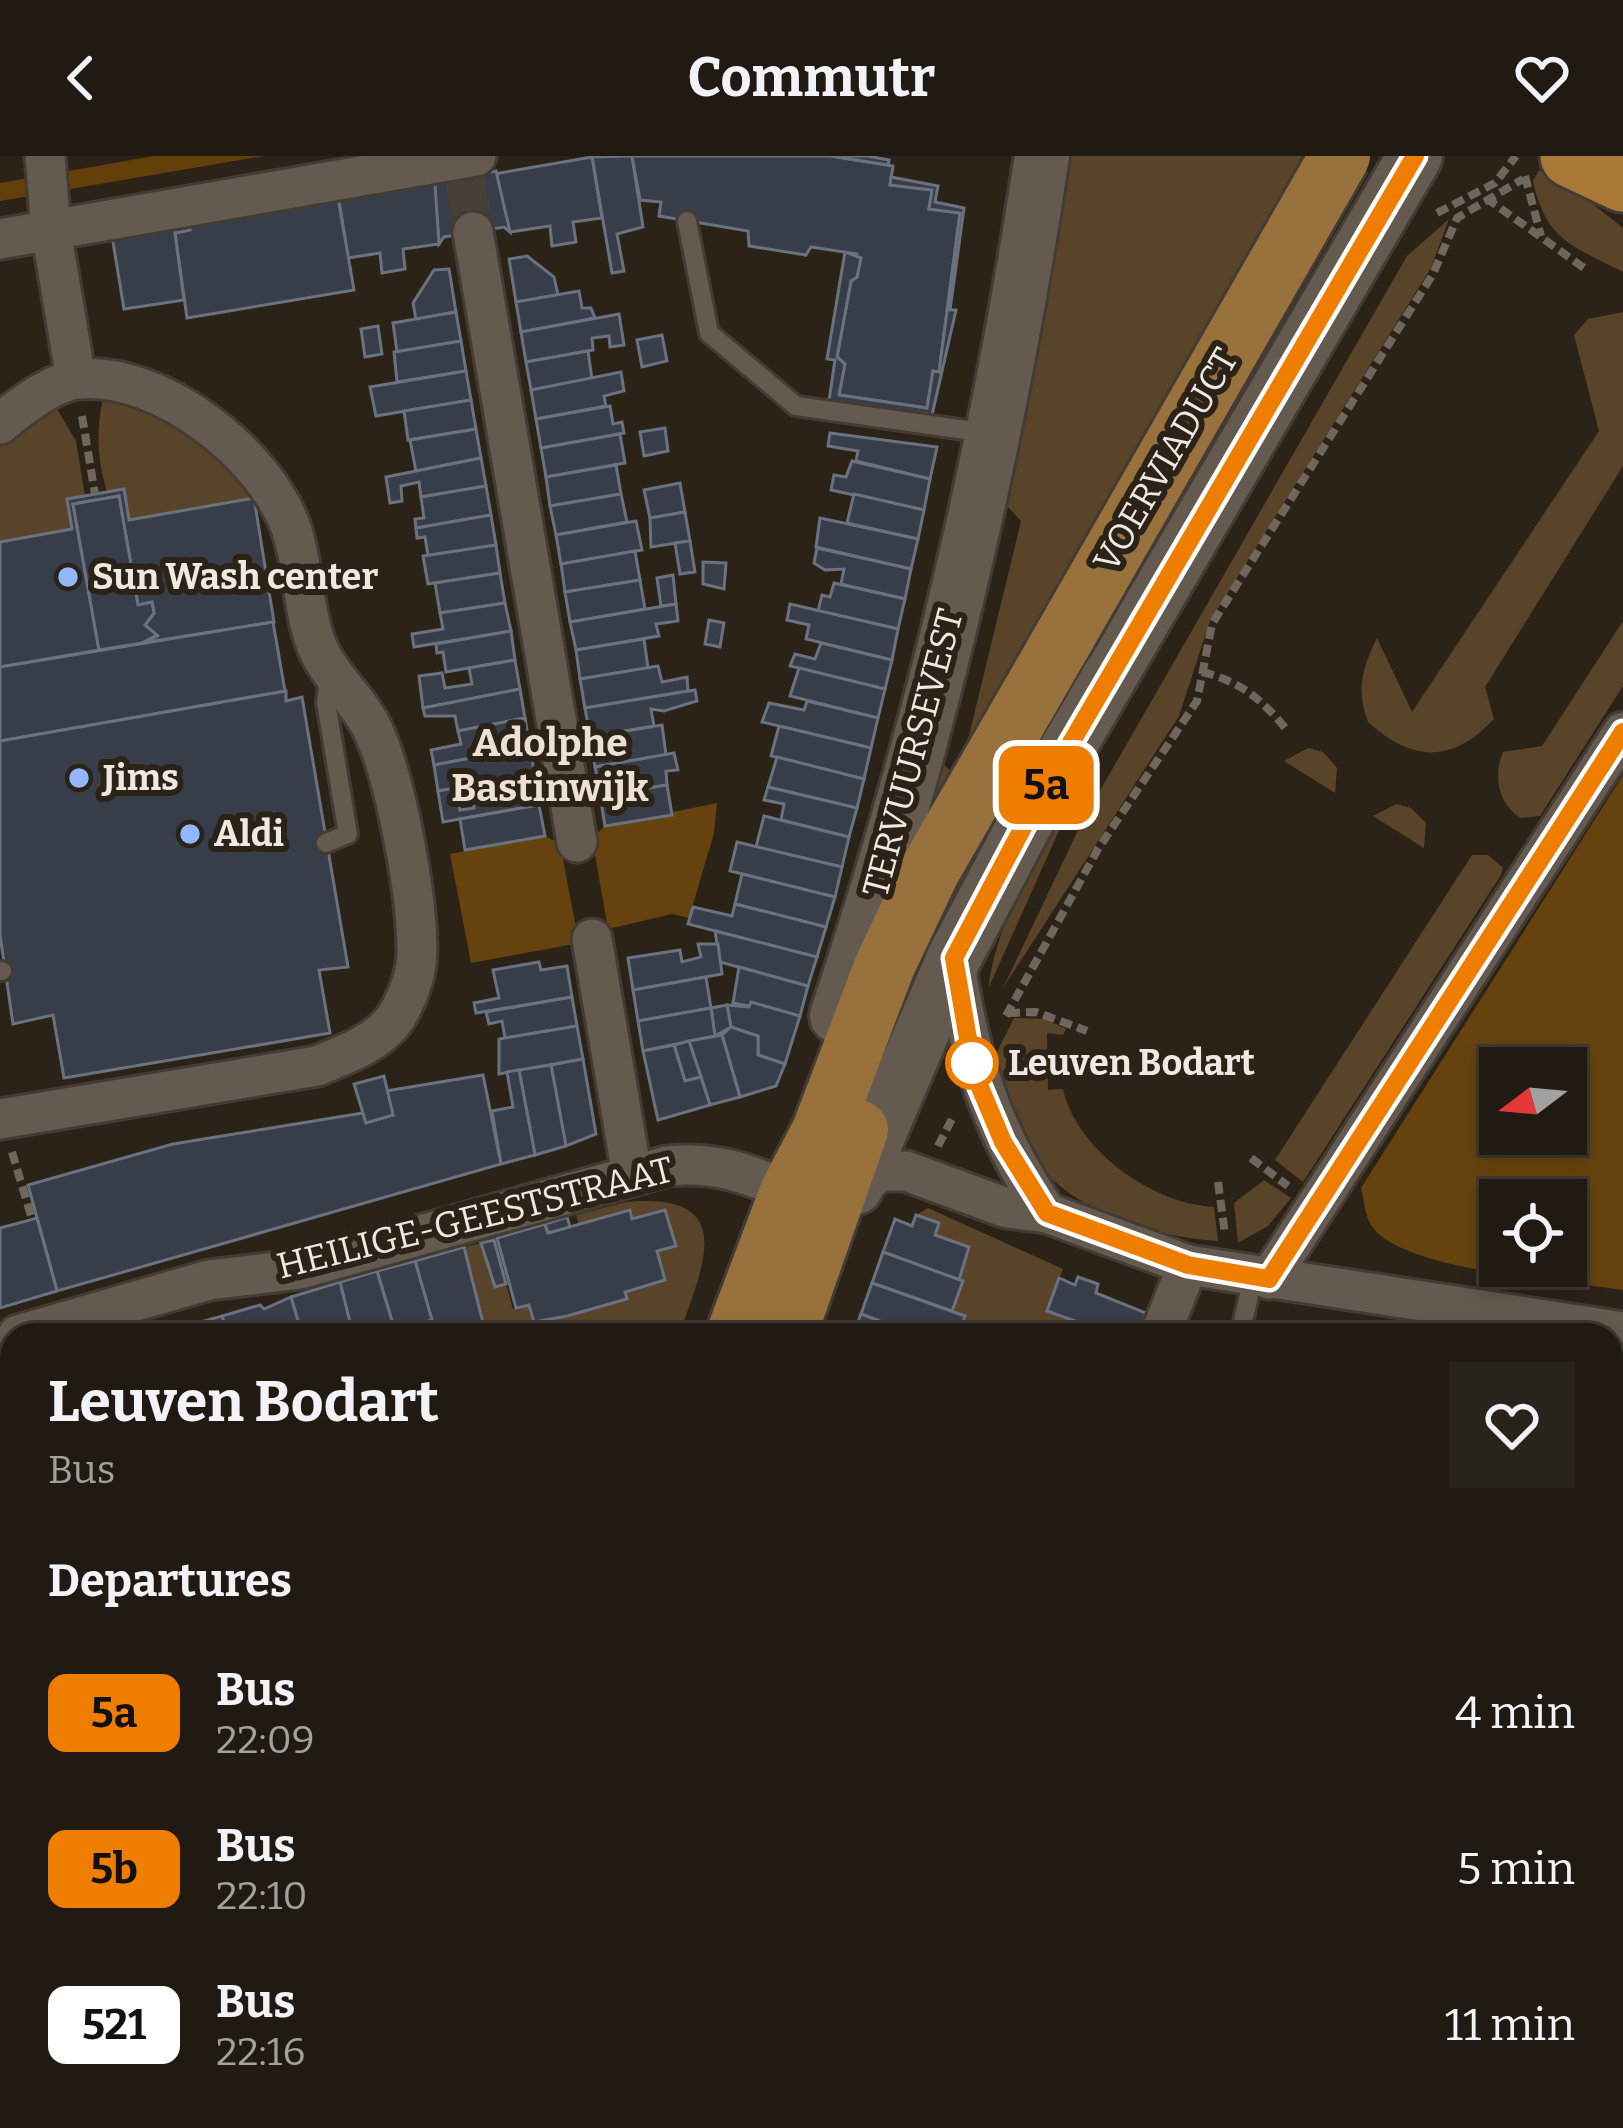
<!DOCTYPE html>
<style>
:root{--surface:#201a12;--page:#28231b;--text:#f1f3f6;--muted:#a2a19f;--line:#3d3832}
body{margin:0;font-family:Bitter,serif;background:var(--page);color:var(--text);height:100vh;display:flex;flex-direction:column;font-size:45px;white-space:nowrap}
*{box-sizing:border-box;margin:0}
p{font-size:39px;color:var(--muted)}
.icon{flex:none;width:66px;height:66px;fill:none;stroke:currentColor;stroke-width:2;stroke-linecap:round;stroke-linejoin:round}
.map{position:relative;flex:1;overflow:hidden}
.panel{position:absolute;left:0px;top:1167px;width:1623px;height:807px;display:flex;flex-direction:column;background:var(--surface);border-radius:36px 36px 0 0;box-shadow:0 6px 18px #0003,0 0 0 3px var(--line)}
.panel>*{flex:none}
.badge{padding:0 24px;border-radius:18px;font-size:42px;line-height:78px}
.needle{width:78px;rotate:254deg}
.fabs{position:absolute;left:1479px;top:891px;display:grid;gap:24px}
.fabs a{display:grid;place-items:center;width:108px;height:108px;border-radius:0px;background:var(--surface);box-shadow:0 6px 18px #0003,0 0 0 3px var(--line);font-size:60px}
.map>.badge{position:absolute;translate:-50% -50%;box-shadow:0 0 0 6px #fff}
h2{padding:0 48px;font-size:45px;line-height:108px}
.round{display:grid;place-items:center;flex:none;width:126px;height:126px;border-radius:0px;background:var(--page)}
.overview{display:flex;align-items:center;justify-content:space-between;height:204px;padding:0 48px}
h1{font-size:57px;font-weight:700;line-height:90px}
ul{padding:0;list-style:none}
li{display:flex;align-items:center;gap:36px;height:156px;padding:0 48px}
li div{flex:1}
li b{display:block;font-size:45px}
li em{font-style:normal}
li .badge{min-width:132px;font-weight:700;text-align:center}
header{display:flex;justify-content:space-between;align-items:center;height:156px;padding:0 48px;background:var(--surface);font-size:54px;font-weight:700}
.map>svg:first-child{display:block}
.green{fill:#5a4429}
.forest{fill:#66430e;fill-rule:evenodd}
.water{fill:#634009}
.building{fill:#373d49;stroke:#6a727f;stroke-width:3}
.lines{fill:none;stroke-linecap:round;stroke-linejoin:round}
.minor-tunnel{stroke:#484036;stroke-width:39;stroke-dasharray:39 20;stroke-linecap:butt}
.service-casing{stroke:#433c35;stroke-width:24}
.minor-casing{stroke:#433c35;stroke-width:45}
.secondary-casing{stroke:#433c35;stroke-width:60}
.primary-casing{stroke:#433c35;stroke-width:66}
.trunk-casing{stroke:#433c35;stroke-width:69}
.path{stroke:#6f675e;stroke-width:8;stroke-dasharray:12 6;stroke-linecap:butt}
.service{stroke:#645a4f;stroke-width:18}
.minor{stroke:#645a4f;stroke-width:39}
.secondary{stroke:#645a4f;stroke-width:54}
.primary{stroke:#98713d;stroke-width:60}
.trunk{stroke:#aa7937;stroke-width:63}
.primary-bridge-casing{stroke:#433c35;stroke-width:66;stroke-linecap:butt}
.primary-bridge{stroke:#98713d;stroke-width:60}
.line-casing{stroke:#fff;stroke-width:27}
.line{stroke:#ef7d00;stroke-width:18}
.poi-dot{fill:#92b7fd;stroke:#2b2218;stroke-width:4.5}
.stop-dot{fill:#fff;stroke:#ef7d00;stroke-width:6}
.labels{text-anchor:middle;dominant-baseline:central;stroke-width:12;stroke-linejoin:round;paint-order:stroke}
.street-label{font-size:36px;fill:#efe9e2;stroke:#2b2218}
.poi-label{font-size:36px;font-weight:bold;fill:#efe9e2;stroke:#2b2218;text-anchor:start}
.stop-label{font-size:36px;font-weight:bold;fill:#efe9e2;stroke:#2b2218;text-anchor:start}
.neighbourhood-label{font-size:39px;font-weight:bold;fill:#ece1d3;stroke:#2b2218}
</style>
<header><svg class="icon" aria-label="back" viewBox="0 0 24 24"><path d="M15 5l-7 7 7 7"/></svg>Commutr<svg class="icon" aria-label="heart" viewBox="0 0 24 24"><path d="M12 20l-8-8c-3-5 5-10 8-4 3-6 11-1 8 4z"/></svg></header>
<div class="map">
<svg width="1623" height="1972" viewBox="0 0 1623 1972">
<rect width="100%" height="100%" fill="#2b2218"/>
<g class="green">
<path d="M1066 0H1308L877 793 937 603 952 616 966 592 1021 365 997 339 999 329 1013 320Z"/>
<path d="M1539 14 1565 26 1623 72V116C1573 90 1546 85 1533 25Z"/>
<path d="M1449 63 1431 112 1210 465 1179 560 1003 832 1082 666 1407 100Z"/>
<path d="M1623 156V310L1485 531 1494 563C1453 607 1413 607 1368 566 1356 534 1362 512 1377 482L1412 556 1599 275 1574 179 1588 163Z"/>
<path d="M103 241 150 254 220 290 252 341 129 364 124 333 107 336C97 302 96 275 103 241Z"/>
<path d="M54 248 76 285 85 340 67 343 72 373 0 386V291Z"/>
<path d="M1623 465V530L1540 660 1521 662C1498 648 1493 620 1503 596L1542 590Z"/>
<path d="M1308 592 1323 596 1337 612 1335 637 1284 605Z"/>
<path d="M1085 639 1061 670 989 831C989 798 1037 673 1061 655 1070 648 1077 647 1085 639Z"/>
<path d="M1396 648 1411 652 1426 667 1424 692 1373 660Z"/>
<path d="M1472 699H1488L1503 712 1501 719 1303 1026 1275 1004Z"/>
<path d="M1014 862 1045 863 1066 873 1063 879 1047 877 1048 934 1063 933C1077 995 1153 1048 1214 1051L1218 1085C1155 1081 1072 1056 1033 1002 1015 976 1005 936 992 906Z"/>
<path d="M1264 1024 1291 1042 1268 1070 1238 1087 1234 1047Z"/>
<path d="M626 1046C740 1036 703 1109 679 1179H471L468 1171 483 1166 464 1091 481 1087 494 1130 506 1128 513 1153 529 1149 534 1165 626 1143 625 1136 657 1095 676 1089 665 1054 632 1063 629 1054 579 1068 576 1059Z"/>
<path d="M928 1052 1063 1113 1047 1154 1088 1169 1084 1179H965L964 1160 952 1155 969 1092 935 1079 916 1059Z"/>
<path d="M12 1325V1962H308L304 1972H0V1329Z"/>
<path d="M642 1962H767V1972H638Z"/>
</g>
<g class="forest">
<path d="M1623 619V1134C1569 1125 1399 1115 1371 1069 1365 1060 1364 1043 1361 1032ZM1566 912V978H1500V912ZM1566 1044V1110H1500V1044Z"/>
<path d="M717 647 714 677 689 762 672 758 608 773 592 682 605 670Z"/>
<path d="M545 680 560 688 579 787 471 807 450 698Z"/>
</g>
<path class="water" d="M154 0H264L0 45V27Z"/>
<g class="building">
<path d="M632 0 643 71 617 78 624 115 612 117 592 1Z"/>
<path d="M632 0H831L893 10 890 29 932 34 929 53 960 57 939 216 933 215 927 252 839 239 845 208 837 201 851 125 857 121V98L811 91 806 99 749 90 748 75 659 60 661 46 640 44Z"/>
<path d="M831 0H867L889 4 888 9Z"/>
<path d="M592 1 602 62 573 66 576 86 552 90 550 70 510 76 494 18Z"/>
<path d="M496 15 510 76 504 71 444 81 439 88 434 26Z"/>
<path d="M891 21 938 30 935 46 964 52 950 154H956L932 259 829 245 835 204 827 203 845 96 861 102 857 121 851 125 837 201 845 208 839 239 927 252 933 215 939 216 960 57 929 53 932 34 890 29Z"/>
<path d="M435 28 439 88 403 93 405 113 382 117 380 97 348 102 339 44Z"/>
<path d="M338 42 354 134 187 162 175 77 190 74V68Z"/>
<path d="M174 70 184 144 124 153 112 80Z"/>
<path d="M527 100 554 121 558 139 516 146 509 103Z"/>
<path d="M449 113 456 156 416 163 413 147 434 114Z"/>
<path d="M579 135 582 152H591L595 162 521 176 516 146Z"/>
<path d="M456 156 461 185 397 196 393 167Z"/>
<path d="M619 158 624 189 610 191 609 180 592 182 593 194 526 206 521 176Z"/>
<path d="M378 170 382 198 365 201 361 173Z"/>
<path d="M662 179 667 205 642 211 637 184Z"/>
<path d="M461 185 466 215 397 226 394 196Z"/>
<path d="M588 195 592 223 531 234 526 206Z"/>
<path d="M466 215 471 244 376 260 370 231Z"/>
<path d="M621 216 624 235 604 240 606 250 536 263 531 234Z"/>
<path d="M471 244 476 273 408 284 404 255Z"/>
<path d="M610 250 613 268 622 266 624 277 541 292 536 263Z"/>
<path d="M665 272 668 295 644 300 640 276Z"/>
<path d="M476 273 481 302 416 315 410 284Z"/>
<path d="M830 277 937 291 930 323 856 305 858 295 828 290Z"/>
<path d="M620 278 625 307 546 321 541 292Z"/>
<path d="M481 302 486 330 421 341 419 326 401 330 402 345 390 347 386 321Z"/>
<path d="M852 305 930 323 924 354 831 334 834 319 846 321Z"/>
<path d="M616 309 621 338 550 350 546 321Z"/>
<path d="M680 327 685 356 650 362 644 334Z"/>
<path d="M486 330 491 359 416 372 415 363 424 362 421 341Z"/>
<path d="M124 333 129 364 254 342 274 466 142 487 157 480 145 469 154 457 152 446 138 449 119 340 73 348 99 494 0 511V386L72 373 67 343Z"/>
<path d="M621 338 627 366 556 379 550 350Z"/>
<path d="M854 338 924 354 918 383 847 367Z"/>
<path d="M119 340 138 449 152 446 154 457 145 469 157 479 142 487 99 494 73 348Z"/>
<path d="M685 356 690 385 651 391 650 362Z"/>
<path d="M491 359 496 389 428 400 425 381 417 382 416 372Z"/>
<path d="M820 362 918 383 911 413 816 391Z"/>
<path d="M636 365 642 394 561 408 556 379Z"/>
<path d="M690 385 695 416 680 418 675 387Z"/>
<path d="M496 389 500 417 428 428 423 400Z"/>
<path d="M817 392 911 413 905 443 841 428 844 413 825 414 814 407Z"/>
<path d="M635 395 640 424 565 436 561 408Z"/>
<path d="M703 406 726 407 724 433 703 428Z"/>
<path d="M500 417 505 447 440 457 435 427Z"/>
<path d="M673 419 676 448 661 450 657 422Z"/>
<path d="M640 424 645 453 570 466 565 436Z"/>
<path d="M834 427 905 443 898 473 818 455 822 439 830 441Z"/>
<path d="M505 447 511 475 414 491 412 478 443 473 440 457Z"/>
<path d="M676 448 678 465 656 468 659 480 576 494 570 466Z"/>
<path d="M790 448 898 473 892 504 806 483 809 469 787 464Z"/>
<path d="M709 464 724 467 720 491 705 488Z"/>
<path d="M273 466 285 535 0 585V511Z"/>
<path d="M511 475 515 504 446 516 443 496 437 497 436 488Z"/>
<path d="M644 483 648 512 580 523 576 494Z"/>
<path d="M821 487 892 504 885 533 790 510 795 498 815 503Z"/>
<path d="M515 504 520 533 423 552 419 520 442 517 445 532 472 528 469 512Z"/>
<path d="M658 510 662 526 687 521 688 535 585 552 580 523Z"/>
<path d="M799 512 885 533 878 562 790 540Z"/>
<path d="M520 533 525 562 458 575 455 560H425L423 552Z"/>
<path d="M695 534 697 545 664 555 651 553 654 570 590 581 585 552Z"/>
<path d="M286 535V545L302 541 348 811 319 814 330 877 64 922 53 859 13 868 0 779V585Z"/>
<path d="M807 545 878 562 871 592 762 566 769 547 804 554Z"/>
<path d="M525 562 530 591 434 609 431 594 461 588 458 575Z"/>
<path d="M662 569 666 599 595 611 590 581Z"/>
<path d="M779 570 871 592 864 623 771 600Z"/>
<path d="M530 591 535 621 471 631 469 618 451 620 452 633 438 635 434 609Z"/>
<path d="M674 597 678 614 666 615 667 629 600 640 595 611Z"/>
<path d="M777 601 864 623 857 652 768 631Z"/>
<path d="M535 621 539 649 443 666 438 635 456 632 460 654 474 652 471 631Z"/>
<path d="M667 629 672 659 605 670 600 640Z"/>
<path d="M768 631 857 652 849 681 781 664 784 648 764 644Z"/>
<path d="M539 649 545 680 465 694 460 663Z"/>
<path d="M764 660 849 681 842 711 756 691Z"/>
<path d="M737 686 842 711 835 741 730 715Z"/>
<path d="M742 718 835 741 826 771 735 748Z"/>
<path d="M735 748 826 771 817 801 688 768 693 751 732 760Z"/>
<path d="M715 775 817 801 808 830 720 806Z"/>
<path d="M698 788H718L722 818 633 834 628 802 680 794 682 806 701 801Z"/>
<path d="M539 806 541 814 567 810 572 841 476 857 474 847 499 842 493 814Z"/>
<path d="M739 811 808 830 800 860 733 847Z"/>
<path d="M706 821 711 852 638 865 633 834Z"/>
<path d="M572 841 577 870 505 882 502 865 489 868 486 856Z"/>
<path d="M751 846 800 860 785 908 758 899V880L731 871 727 849 749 851Z"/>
<path d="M727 849 731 871 715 880 711 852Z"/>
<path d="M711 852 715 880 643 895 638 865Z"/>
<path d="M577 870 583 903 499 918V883Z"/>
<path d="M731 871 758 880V899L785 908 776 930 740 941 722 879Z"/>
<path d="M722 879 740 941 710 949 689 885Z"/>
<path d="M689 885 701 921 685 925 674 889Z"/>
<path d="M674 889 685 925 701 921 710 949 658 964 643 895Z"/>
<path d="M583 903 596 978 566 990 551 909Z"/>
<path d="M551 909 566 990 535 999 519 914Z"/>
<path d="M519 914 535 999 501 1008 492 955 513 951 507 916Z"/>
<path d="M483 919 501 1008 57 1135 28 1029 173 988 363 957 366 967 393 959 386 935Z"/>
<path d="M384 920 393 959 366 967 354 928Z"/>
<path d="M630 1054 632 1063 665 1054 676 1090 657 1095 665 1124 625 1136 627 1143 567 1160 534 1166 529 1149 516 1152 497 1082 545 1068 548 1077Z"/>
<path d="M916 1059 939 1067 935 1079 969 1091 959 1124 883 1096 895 1063 912 1070Z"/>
<path d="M567 1061 570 1071 548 1077 545 1068Z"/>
<path d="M37 1062 57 1135 0 1152V1072Z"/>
<path d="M494 1084 506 1128 495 1131 481 1087Z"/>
<path d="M464 1091 483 1167 468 1171 471 1179H436L415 1105Z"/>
<path d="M883 1096 963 1125 952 1155 872 1127Z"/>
<path d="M415 1105 432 1164 395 1175 377 1115Z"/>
<path d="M377 1115 395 1175 353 1179 340 1126Z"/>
<path d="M1078 1121 1098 1128 1096 1137 1146 1157 1138 1179H1114L1047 1155 1059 1122 1075 1129Z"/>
<path d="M340 1126 353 1179H302L291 1141Z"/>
<path d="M872 1127 965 1160 958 1179H916L861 1158Z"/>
<path d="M291 1141 302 1179H227L222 1160 260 1149 264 1153Z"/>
<path d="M861 1158 916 1179H853Z"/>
<path d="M222 1160 227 1179H192L189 1169Z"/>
<path d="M189 1169 192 1179H158V1178Z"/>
<path d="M1088 1169 1114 1179H1084Z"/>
<path d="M12 1220V1258L2 1223Z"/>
<path d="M2 1223 12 1277 0 1280 12 1325 0 1329V1224Z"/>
<path d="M1611 1237 1623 1240V1317L1611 1315Z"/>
<path d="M12 1277V1300L7 1301 0 1280Z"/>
<path d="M12 1415V1447L0 1448V1416Z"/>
<path d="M1611 1474 1623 1483V1671L1611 1683Z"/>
<path d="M1611 1768 1623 1770V1826L1622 1805 1611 1803Z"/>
<path d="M12 1815V1846L0 1847V1817Z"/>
<path d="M308 1962H387L382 1972H304Z"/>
<path d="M550 1962H590L615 1972H546Z"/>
<path d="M590 1962H642L638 1972H615Z"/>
<path d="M767 1962H810L806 1972H767Z"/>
<path d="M1282 1962H1306L1298 1972Z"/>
</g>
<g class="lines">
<path class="minor-tunnel" d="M465 20 473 76"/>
<defs>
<g id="service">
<path d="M687 65 709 177 796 250 987 277"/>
<path d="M326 687 348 678 326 546 329 521"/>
<path d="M0 815H2"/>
<path d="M1240 1179 1253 1121"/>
<path d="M1617 1446 1623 1438"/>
<path d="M1611 1729 1623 1715"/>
<path d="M1611 1894 1623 1896"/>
<path d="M903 1962 900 1967 907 1972"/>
</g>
<g id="minor">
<path d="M45 0 51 74 76 223"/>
<path d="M473 76 577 686"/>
<path d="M0 83 476 0"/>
<path d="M0 268C18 252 53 226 78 223 161 215 265 299 291 372 305 411 302 460 320 497 333 524 359 545 372 572 396 622 417 739 417 795 417 818 407 845 394 864 376 888 343 899 317 910L0 963"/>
<path d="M592 783 632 1019"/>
<path d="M954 802C970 903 989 971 1047 1057"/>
<path d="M857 1030 883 1015H906L1007 1052 1047 1057 1188 1109 1623 1176"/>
<path d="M1269 1123 1623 576"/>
<path d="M18 1179 209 1124 300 1113 667 1010C714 1005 748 1017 790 1036"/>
<path d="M1160 1179 1188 1109"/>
<path d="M829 1972 834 1962"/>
</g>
<g id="secondary">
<path d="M837 860C931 580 998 292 1042 0"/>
<path d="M856 1031 954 802 1038 643 1415 0"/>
</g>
<g id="primary">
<path d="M736 1179 790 1036 822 975 885 809 930 714 1062 485"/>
<path d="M786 1179 858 974"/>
<path d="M427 1972 432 1962"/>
<path d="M481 1972 485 1962"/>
</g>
<path id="trunk" d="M1572 0 1623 24"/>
</defs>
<use href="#service" class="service-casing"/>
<use href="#minor" class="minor-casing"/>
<use href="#secondary" class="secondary-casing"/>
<use href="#primary" class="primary-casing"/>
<use href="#trunk" class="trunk-casing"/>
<g class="path">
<path d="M1525 20 1541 80"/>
<path d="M1486 42 1587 114"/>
<path d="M1437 57 1495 27 1516 0"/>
<path d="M82 260 95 338"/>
<path d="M1202 516C1242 526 1261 543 1287 574"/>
<path d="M1008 857 1036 856 1087 875"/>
<path d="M1006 860 1098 693 1197 545 1212 468 1433 118 1457 62 1523 23"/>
<path d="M938 990 953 961"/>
<path d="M12 996 32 1063"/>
<path d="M1251 1002 1288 1030"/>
<path d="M1218 1026 1225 1078"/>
<path d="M0 1799 12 1798"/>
<path d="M0 1876 12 1874"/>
</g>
<use href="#service" class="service"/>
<use href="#minor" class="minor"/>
<use href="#secondary" class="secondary"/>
<use href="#primary" class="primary"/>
<use href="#trunk" class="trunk"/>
<defs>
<path id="primary-bridge" d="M1062 485 1340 0"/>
</defs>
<use href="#primary-bridge" class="primary-bridge-casing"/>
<use href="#primary-bridge" class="primary-bridge"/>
</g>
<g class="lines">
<defs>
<path id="line" d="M1415 0 1038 643 954 802 974 917 1003 986 1047 1057 1188 1109 1269 1123 1623 576"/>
</defs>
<use href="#line" class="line-casing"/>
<use href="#line" class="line"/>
</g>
<g class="poi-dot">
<circle cx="68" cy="421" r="12"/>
<circle cx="79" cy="622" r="12"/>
<circle cx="190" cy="678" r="12"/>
</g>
<circle class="stop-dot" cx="972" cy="907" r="24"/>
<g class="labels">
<g class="street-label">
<text transform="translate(1166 304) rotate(-60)">VOERVIADUCT</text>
<text transform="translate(913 597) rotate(-75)">TERVUURSEVEST</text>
<text transform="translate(475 1062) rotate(-14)">HEILIGE-GEESTSTRAAT</text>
</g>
<g class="poi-label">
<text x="92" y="421">Sun Wash center</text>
<text x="103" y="622">Jims</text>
<text x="214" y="678">Aldi</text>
</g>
<g class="stop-label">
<text x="1008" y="907">Leuven Bodart</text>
</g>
<g class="neighbourhood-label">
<text x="550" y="587">Adolphe<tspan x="550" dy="45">Bastinwijk</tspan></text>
</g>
</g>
</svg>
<div class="fabs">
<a><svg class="needle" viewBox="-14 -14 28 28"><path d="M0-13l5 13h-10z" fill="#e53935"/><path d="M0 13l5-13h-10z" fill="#a2a19f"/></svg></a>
<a><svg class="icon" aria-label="locate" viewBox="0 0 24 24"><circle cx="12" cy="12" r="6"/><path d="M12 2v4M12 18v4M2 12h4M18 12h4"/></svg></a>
</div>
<b class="badge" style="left:1046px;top:629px;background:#ef7d00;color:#111">5a</b>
<section class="panel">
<div class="overview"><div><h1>Leuven Bodart</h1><p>Bus</p></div><a class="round"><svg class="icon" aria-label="heart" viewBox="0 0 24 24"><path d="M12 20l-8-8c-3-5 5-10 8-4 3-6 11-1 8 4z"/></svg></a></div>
<h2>Departures</h2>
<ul>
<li><span class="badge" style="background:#ef7d00;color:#111">5a</span><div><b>Bus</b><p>22:09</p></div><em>4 min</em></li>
<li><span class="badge" style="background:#ef7d00;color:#111">5b</span><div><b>Bus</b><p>22:10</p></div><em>5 min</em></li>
<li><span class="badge" style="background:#fff;color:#111">521</span><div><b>Bus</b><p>22:16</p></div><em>11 min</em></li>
</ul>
</section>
</div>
